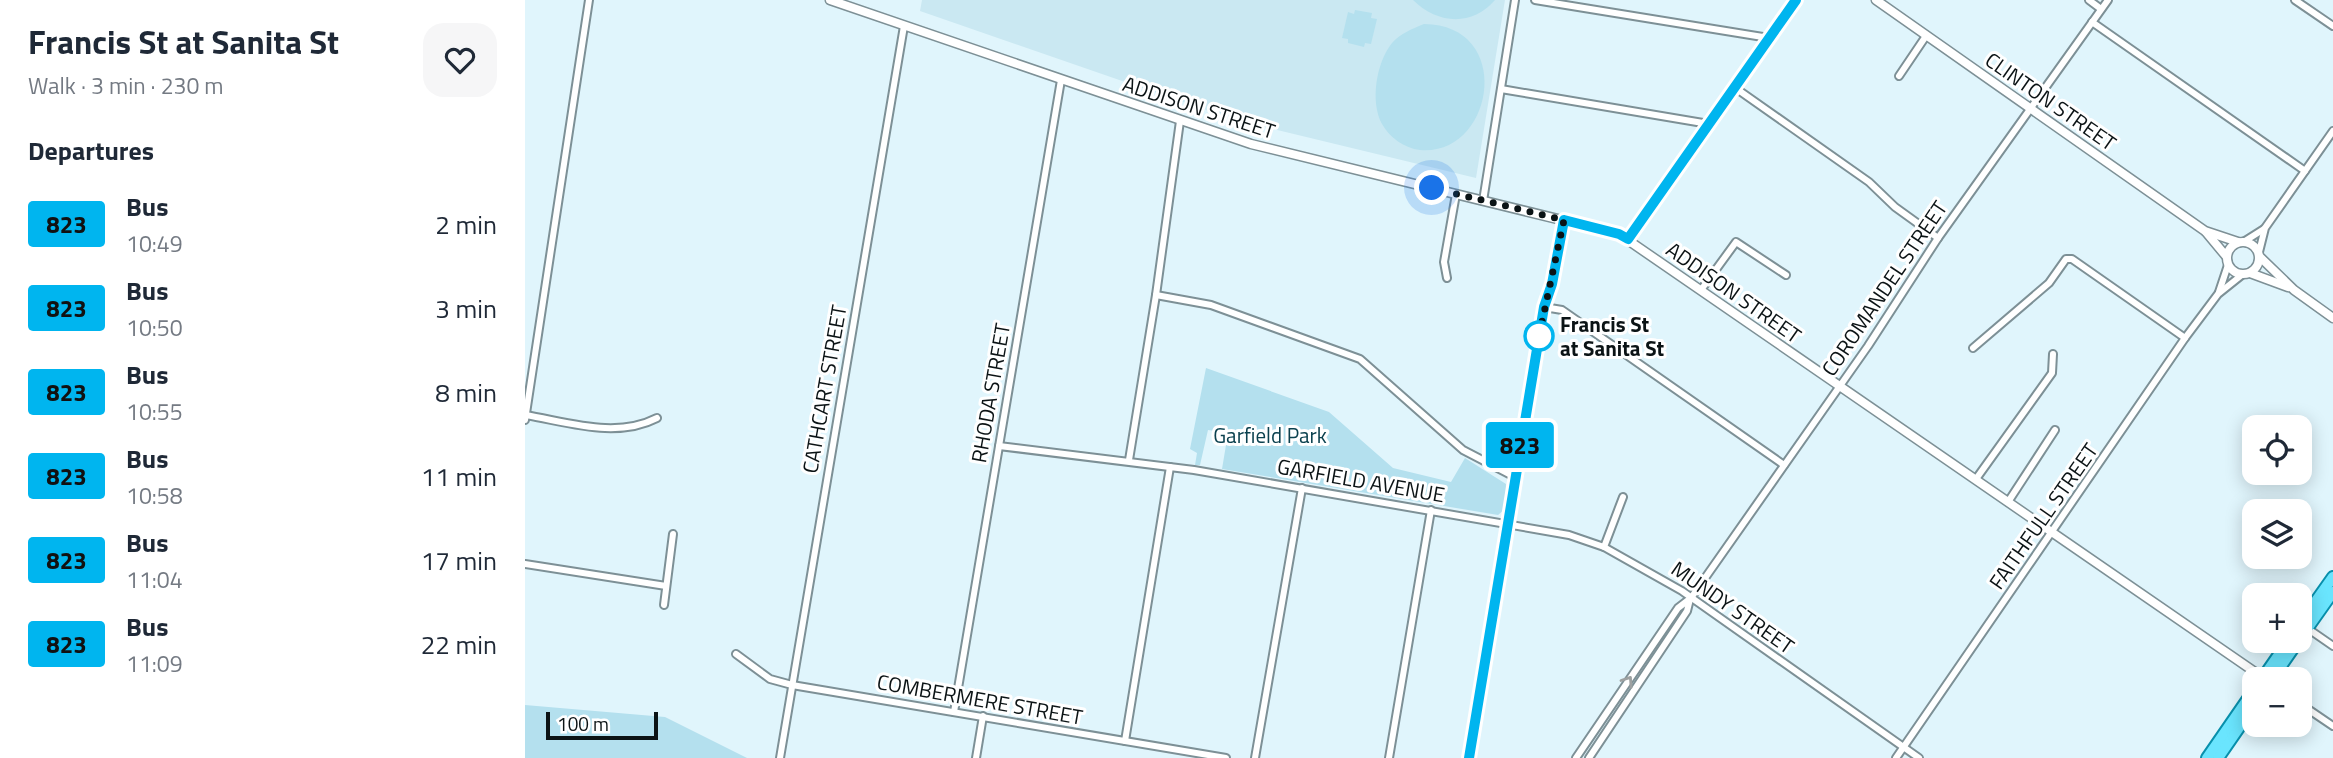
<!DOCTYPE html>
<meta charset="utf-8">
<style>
:root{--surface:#fff;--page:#f6f6f7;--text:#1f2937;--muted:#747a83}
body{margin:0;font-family:"Titillium Web",sans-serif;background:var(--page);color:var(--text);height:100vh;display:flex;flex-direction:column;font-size:26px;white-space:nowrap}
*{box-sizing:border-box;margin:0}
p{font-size:23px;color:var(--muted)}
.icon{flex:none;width:38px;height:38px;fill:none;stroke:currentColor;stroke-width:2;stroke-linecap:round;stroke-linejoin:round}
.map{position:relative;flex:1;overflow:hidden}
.drawer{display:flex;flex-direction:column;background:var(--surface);width:525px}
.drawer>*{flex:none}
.badge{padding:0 14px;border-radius:5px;font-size:24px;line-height:46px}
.tools{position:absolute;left:1717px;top:415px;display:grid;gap:14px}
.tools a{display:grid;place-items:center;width:70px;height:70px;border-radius:14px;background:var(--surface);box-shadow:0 4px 18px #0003;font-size:35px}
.scale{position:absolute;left:21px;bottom:18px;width:112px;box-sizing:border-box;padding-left:7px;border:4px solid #0b1315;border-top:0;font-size:19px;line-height:24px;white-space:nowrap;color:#0b1315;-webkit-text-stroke:5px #fff;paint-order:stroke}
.you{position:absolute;width:35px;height:35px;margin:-18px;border:5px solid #fff;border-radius:50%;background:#1a73e8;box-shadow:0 0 0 10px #1a73e833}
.map>.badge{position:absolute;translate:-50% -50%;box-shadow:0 0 0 4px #fff}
h2{padding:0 28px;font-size:26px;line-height:63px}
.round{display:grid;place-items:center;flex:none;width:74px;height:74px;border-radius:21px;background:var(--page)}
.summary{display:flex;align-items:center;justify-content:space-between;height:119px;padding:0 28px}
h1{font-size:33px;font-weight:700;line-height:52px}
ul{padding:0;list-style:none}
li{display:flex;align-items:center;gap:21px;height:84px;padding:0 28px}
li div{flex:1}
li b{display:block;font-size:26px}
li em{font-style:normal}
li .badge{min-width:77px;font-weight:700;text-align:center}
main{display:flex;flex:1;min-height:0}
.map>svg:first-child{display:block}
.built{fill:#cae8f2}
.green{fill:#b4e0ee}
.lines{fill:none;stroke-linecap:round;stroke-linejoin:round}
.minor-casing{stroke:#7d9096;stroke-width:10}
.tertiary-casing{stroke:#7d9096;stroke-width:11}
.primary-casing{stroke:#0890ac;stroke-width:14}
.minor{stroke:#fff;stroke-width:6}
.tertiary{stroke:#fff;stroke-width:8}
.primary{stroke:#6ae5fe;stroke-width:10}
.oneway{stroke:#9da1a1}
.line-casing{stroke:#fff;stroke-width:16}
.line{stroke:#00b5ef;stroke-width:10}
.walk{stroke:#0b1315;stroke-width:7;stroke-dasharray:0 12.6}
.stop-dot{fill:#fff;stroke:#00b5ef;stroke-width:3.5}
.labels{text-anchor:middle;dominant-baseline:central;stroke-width:6;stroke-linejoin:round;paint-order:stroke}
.street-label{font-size:21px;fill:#0b1315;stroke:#fff}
.stop-label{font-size:21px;font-weight:bold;fill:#0b1315;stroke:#fff;text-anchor:start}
.park-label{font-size:21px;fill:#0b414f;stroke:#fff}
</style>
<main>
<section class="drawer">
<div class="summary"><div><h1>Francis St at Sanita St</h1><p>Walk · 3 min · 230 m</p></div><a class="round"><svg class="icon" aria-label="heart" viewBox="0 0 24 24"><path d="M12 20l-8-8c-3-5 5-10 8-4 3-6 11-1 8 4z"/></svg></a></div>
<h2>Departures</h2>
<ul>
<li><span class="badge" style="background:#00b5ef;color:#111">823</span><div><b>Bus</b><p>10:49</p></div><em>2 min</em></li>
<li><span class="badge" style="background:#00b5ef;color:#111">823</span><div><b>Bus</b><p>10:50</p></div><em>3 min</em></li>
<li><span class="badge" style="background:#00b5ef;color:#111">823</span><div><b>Bus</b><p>10:55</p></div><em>8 min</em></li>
<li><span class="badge" style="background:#00b5ef;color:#111">823</span><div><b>Bus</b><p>10:58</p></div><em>11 min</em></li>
<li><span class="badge" style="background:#00b5ef;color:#111">823</span><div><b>Bus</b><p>11:04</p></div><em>17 min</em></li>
<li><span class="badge" style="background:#00b5ef;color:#111">823</span><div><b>Bus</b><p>11:09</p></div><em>22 min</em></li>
</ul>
</section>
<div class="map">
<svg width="1808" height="758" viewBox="0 0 1808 758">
<rect width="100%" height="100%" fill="#e0f5fc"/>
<path class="built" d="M397 0H980L951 178 707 119 395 11Z"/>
<g class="green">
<path d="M888 0H970C947 27 912 24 888 0Z"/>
<path d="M830 10 847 13 846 18 852 19 846 44 840 43 839 47 823 43V39L817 38 823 12 829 14Z"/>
<path d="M899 24C991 25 969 157 895 150 879 148 865 138 857 124 845 102 851 63 867 43 876 33 887 29 899 24Z"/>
<path d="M681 368 804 412 868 468 926 482 940 458 981 484 980 509 973 515 697 469 703 433 683 430 675 465H670L672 453 665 449Z"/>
<path d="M0 705 140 717 222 758H0Z"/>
</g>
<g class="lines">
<defs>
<g id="minor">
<path d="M1010 0 1244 38"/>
<path d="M1564 0 1576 9"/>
<path d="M1770 0 1808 26"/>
<path d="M1567 22 1780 171"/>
<path d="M1374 76 1401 36"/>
<path d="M1209 87 1344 182 1370 207 1413 238"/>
<path d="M976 89 1184 124"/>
<path d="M958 201 990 0"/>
<path d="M1103 239 1271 0"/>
<path d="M1720 241 1739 229"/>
<path d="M1734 252 1740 228 1808 131"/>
<path d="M922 278 919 262 931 194"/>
<path d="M1176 290 1211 242 1261 275"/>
<path d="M1694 292 1703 265"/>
<path d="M631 295 686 305 835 359 938 450 990 477"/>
<path d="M1019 307 1037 310 1259 465"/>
<path d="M1448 348 1524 283 1541 259H1547L1660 338"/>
<path d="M0 415C43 422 91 439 132 418"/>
<path d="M0 420 64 0"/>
<path d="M474 446 669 470 1044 535 1079 547 1157 591 1394 758"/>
<path d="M604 460 631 295 655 121"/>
<path d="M1451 479 1527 373 1528 354"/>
<path d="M1483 502 1530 430"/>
<path d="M1079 547 1098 497"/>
<path d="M0 564 141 586"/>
<path d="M139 605 148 534"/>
<path d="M1782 628 1808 646"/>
<path d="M211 654 245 679 267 685 701 758"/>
<path d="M1774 703 1808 726"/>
<path d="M429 712 536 80"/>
<path d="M600 741 645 467"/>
<path d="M255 758 379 26"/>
<path d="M451 758 458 716"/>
<path d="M730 758 777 488"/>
<path d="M864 758 906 510"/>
<path d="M944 758 1019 307 1027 284 1039 220"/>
<path d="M1051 758 1153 608 1166 598 1343 346 1413 238 1583 0"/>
<path d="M1064 758 1162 611 1165 599"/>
<path d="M1371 758 1660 338 1693 294 1718 274"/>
</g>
<g id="tertiary">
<path d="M305 0 726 144 1094 234 1740 679"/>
<path d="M1351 0 1680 231 1713 242"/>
<path d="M1681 232 1701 256"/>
<circle cx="1718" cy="258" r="16"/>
<path d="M1735 257 1769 290 1808 318"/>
<path d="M1725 273 1763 287"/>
</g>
<g id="primary">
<path d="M1774 625 1808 577"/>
<path d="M1774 640 1808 592"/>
<path d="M1737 679 1764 640"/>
<path d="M1747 679 1774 640"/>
<path d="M1682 758 1729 690"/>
<path d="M1693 758 1729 706"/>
</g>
</defs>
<use href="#minor" class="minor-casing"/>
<use href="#tertiary" class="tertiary-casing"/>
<use href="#primary" class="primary-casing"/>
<use href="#minor" class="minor"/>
<use href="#tertiary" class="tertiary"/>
<use href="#primary" class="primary"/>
</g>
<defs><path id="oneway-chevron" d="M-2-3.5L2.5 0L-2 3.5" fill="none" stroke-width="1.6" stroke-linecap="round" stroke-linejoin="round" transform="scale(1.75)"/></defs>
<use class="oneway" href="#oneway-chevron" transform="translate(1103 681) rotate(-56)"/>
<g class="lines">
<defs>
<path id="line" d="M944 758 1019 307 1027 284 1039 220 1094 234 1103 239 1271 0"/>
</defs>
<use href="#line" class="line-casing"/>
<use href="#line" class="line"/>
<path class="walk" d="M907 188 1039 220 1014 336"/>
</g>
<circle class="stop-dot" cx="1014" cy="336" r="14"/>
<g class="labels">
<g class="street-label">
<text transform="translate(1526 101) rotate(35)">CLINTON STREET</text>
<text transform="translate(674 107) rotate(18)">ADDISON STREET</text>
<text transform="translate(1359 288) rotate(-56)">COROMANDEL STREET</text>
<text transform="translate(1209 292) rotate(35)">ADDISON STREET</text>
<text transform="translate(299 389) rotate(-80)">CATHCART STREET</text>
<text transform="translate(465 393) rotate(-80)">RHODA STREET</text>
<text transform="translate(836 480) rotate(10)">GARFIELD AVENUE</text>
<text transform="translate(1518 516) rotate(-55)">FAITHFULL STREET</text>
<text transform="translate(1208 607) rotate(35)">MUNDY STREET</text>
<text transform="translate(455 699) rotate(10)">COMBERMERE STREET</text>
</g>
<g class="stop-label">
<text x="1035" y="324">Francis St<tspan x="1035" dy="24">at Sanita St</tspan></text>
</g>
<g class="park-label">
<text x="745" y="435">Garfield Park</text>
</g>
</g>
</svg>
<div class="tools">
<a><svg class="icon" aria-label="locate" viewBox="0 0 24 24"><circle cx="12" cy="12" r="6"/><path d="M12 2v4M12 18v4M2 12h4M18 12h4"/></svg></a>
<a><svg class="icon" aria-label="layers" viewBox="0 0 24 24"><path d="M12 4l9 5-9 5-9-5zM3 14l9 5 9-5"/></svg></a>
<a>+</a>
<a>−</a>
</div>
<div class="scale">100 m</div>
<div class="you" style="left:907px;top:188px"></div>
<b class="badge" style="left:995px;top:445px;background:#00b5ef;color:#111">823</b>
</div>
</main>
